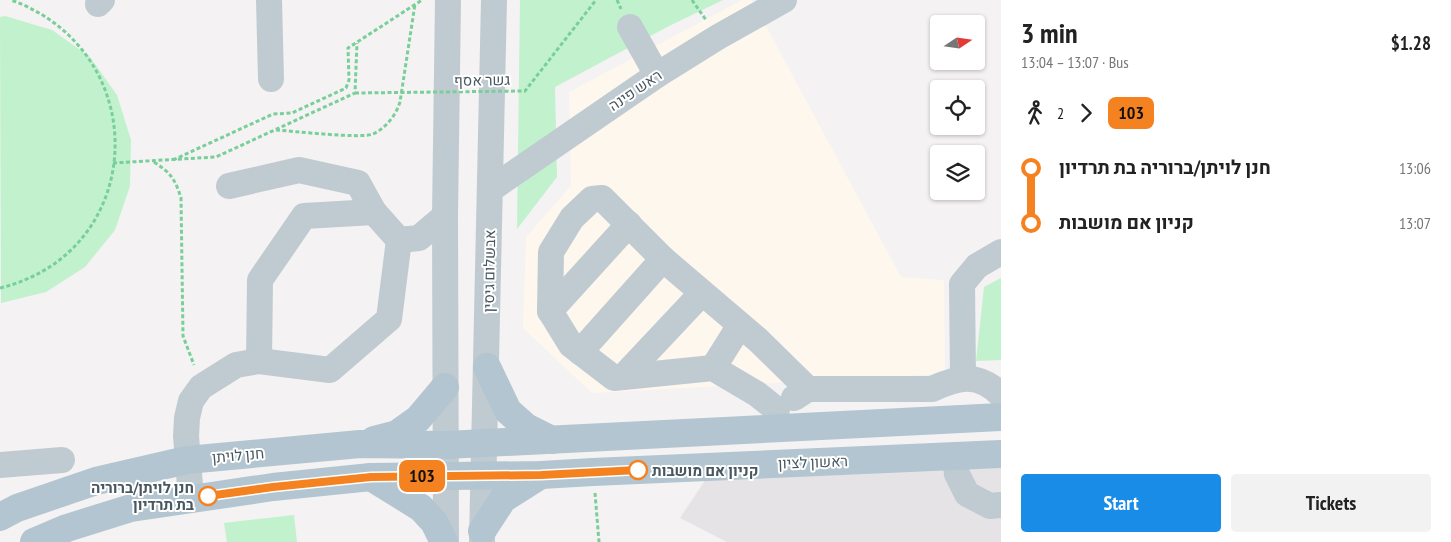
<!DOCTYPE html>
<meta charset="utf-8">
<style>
:root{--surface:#fff;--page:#f2f2f2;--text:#222;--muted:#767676;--accent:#198ce7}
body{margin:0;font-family:"PT Sans Narrow",Heebo,sans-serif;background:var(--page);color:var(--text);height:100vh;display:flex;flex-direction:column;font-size:19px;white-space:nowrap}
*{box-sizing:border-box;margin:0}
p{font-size:16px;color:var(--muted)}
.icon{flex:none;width:28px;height:28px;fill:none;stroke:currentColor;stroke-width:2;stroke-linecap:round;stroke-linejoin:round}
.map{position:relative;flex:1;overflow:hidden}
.panel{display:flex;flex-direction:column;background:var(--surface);width:450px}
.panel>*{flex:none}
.badge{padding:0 10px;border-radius:8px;font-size:18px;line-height:32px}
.needle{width:32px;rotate:77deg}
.buttons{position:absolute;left:930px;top:15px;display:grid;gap:10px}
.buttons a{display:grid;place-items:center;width:55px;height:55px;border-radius:5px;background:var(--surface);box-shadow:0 1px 4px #0004;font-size:25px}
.map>.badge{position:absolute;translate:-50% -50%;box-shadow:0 0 0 2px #fff}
.legs{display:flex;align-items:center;gap:8px;height:55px;padding:0 20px;font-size:16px}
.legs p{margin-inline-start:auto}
.head{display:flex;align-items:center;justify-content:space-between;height:85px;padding:0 20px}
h1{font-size:28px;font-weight:700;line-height:38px}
.primary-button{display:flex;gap:10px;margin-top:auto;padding:10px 20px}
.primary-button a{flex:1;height:58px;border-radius:5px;background:var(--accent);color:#fff;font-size:20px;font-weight:700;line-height:58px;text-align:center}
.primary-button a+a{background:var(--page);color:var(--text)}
ul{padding:0 20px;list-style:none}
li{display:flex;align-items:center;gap:18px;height:55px;font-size:19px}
li i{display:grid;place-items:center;width:8px;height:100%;margin:0 6px;background:currentColor}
li i::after{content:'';width:12px;height:12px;margin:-6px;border:4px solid;border-radius:50%;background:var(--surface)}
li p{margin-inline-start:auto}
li:first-child i{background:linear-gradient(#0000 50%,currentColor 0)}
li:last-child i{background:linear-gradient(currentColor 50%,#0000 0)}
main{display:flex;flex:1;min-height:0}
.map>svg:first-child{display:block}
.commercial{fill:#fdf7ee}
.education{fill:#e5e3e5}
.green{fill:#c2f1ce}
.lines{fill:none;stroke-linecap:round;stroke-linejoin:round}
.path{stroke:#79cf9a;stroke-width:3;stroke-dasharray:4 2.5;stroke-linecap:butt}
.minor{stroke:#c0cbd1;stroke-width:26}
.major{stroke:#b2c5d0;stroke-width:28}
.path-bridge{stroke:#79cf9a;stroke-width:3;stroke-dasharray:4 2.5;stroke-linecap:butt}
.line-1-casing{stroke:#fff;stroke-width:11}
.line-1{stroke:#f58220;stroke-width:8}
.stop-1-dot{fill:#fff;stroke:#f58220;stroke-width:2.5}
.labels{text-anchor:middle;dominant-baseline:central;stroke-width:4;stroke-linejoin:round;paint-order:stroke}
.street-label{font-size:15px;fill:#495860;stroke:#fff}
.stop-label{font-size:15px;font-weight:bold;fill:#495860;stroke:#fff;text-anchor:start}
</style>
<main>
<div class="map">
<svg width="1001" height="542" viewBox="0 0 1001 542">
<rect width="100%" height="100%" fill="#f4f2f2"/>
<path class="commercial" d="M742 0H752L901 277 944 280 945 374 592 393 523 328 526 237 571 186 569 92Z"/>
<path class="education" d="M714 467H1001V542H727L680 518Z"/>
<g class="green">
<path d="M520 0H723L669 26 555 87 557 177 517 229Z"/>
<path d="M5 16 52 30 90 57 117 95 131 140 130 186 115 230 85 267 46 292 1 303 0 17Z"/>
<path d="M1001 278V360L976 361 984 287Z"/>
<path d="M294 515 297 542H227L224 523Z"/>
</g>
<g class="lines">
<g class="path">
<path d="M617 0 621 9"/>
<path d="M692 0 706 20"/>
<path d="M276 130C293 131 361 139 373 134 386 128 396 115 400 102L415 4"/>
<path d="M173 160 273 114 292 113 346 88 349 80 348 48 422 0"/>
<path d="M154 162C171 173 175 179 181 198L183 336 194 365"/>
<path d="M113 163 216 157 355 93 357 43"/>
<path d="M0 288C148 252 155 52 11 0"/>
<path d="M595 493 599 542"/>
</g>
<g class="minor">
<path d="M269 0 271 79"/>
<path d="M98 4 102 0"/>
<path d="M630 27 657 75"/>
<path d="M491 189 657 75 718 37 784 0"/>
<path d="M399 240 419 238 445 216"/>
<path d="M550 311 629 224"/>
<path d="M580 352 663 259"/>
<path d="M259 361 260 280 304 216 374 212"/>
<path d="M713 368 740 325"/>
<path d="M623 377 702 293"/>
<path d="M963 378 962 284 977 266 1001 252"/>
<path d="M794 398 808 389H932C959 377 978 372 1001 395"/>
<path d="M777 410 757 394 713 368 614 378 571 345 550 311 551 252 572 218 592 199 602 198 663 259 758 340 808 389"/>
<path d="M955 456 957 474 967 494 990 506 1001 505"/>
<path d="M0 465 62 460"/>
<path d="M191 498 186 436 187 418 191 401 201 387 236 365 259 361 330 370 389 319 399 240 374 212 358 183 299 170 229 186"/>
<path d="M482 541 494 0"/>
<path d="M446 542 445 216 448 0"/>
</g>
<g class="major">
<path d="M487 367 508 411 526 427 552 440"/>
<path d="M374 440 397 434 418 419 445 387"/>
<path d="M371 477 421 508 434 522 444 542"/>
<path d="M0 517 17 508 96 481 187 460 360 444 446 445 1001 417"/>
<path d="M482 531 503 499 541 475"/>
<path d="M34 542 67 528 131 508 273 487 371 477 541 475 593 472 1001 454"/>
</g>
<path class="path-bridge" d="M355 93 525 91 596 0"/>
</g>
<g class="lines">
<defs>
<path id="line-1" d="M208 496 273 487 371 477 541 475 638 470"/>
</defs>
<use href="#line-1" class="line-1-casing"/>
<use href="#line-1" class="line-1"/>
</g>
<g class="stop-1-dot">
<circle cx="638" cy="470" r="9"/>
<circle cx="208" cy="496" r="9"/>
</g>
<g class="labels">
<g class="street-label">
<text transform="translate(482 80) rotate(-1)">גשר אסף</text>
<text transform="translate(635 90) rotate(-34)">ראש פינה</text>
<text transform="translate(489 271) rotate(-89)">אבשלום גיסין</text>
<text transform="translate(238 455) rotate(-5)">חנן לויתן</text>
<text transform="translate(813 462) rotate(-2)">ראשון לציון</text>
</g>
<g class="stop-label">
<text x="652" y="470">קניון אם מושבות</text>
<text x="194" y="487" text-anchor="end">חנן לויתן/ברוריה<tspan x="194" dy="17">בת תרדיון</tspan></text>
</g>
</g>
</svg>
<div class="buttons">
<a><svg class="needle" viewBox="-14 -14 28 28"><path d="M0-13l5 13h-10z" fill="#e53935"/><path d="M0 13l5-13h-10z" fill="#767676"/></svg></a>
<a><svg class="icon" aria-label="locate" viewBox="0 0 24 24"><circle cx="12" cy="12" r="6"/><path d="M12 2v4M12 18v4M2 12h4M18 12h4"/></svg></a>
<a><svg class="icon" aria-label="layers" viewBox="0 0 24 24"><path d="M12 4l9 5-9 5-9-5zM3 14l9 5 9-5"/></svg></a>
</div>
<b class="badge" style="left:422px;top:476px;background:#f58220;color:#111">103</b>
</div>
<section class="panel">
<div class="head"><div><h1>3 min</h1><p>13:04 – 13:07 · Bus</p></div><b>$1.28</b></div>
<div class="legs"><svg class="icon" aria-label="walk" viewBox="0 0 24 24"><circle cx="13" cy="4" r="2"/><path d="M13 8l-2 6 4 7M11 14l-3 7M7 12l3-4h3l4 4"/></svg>2<svg class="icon" aria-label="forward" viewBox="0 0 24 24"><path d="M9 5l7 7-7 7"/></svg><b class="badge" style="background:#f58220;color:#111">103</b></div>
<ul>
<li><i style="color:#f58220"></i><b>חנן לויתן/ברוריה בת תרדיון</b><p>13:06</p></li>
<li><i style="color:#f58220"></i><b>קניון אם מושבות</b><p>13:07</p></li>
</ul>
<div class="primary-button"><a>Start</a><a>Tickets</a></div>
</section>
</main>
